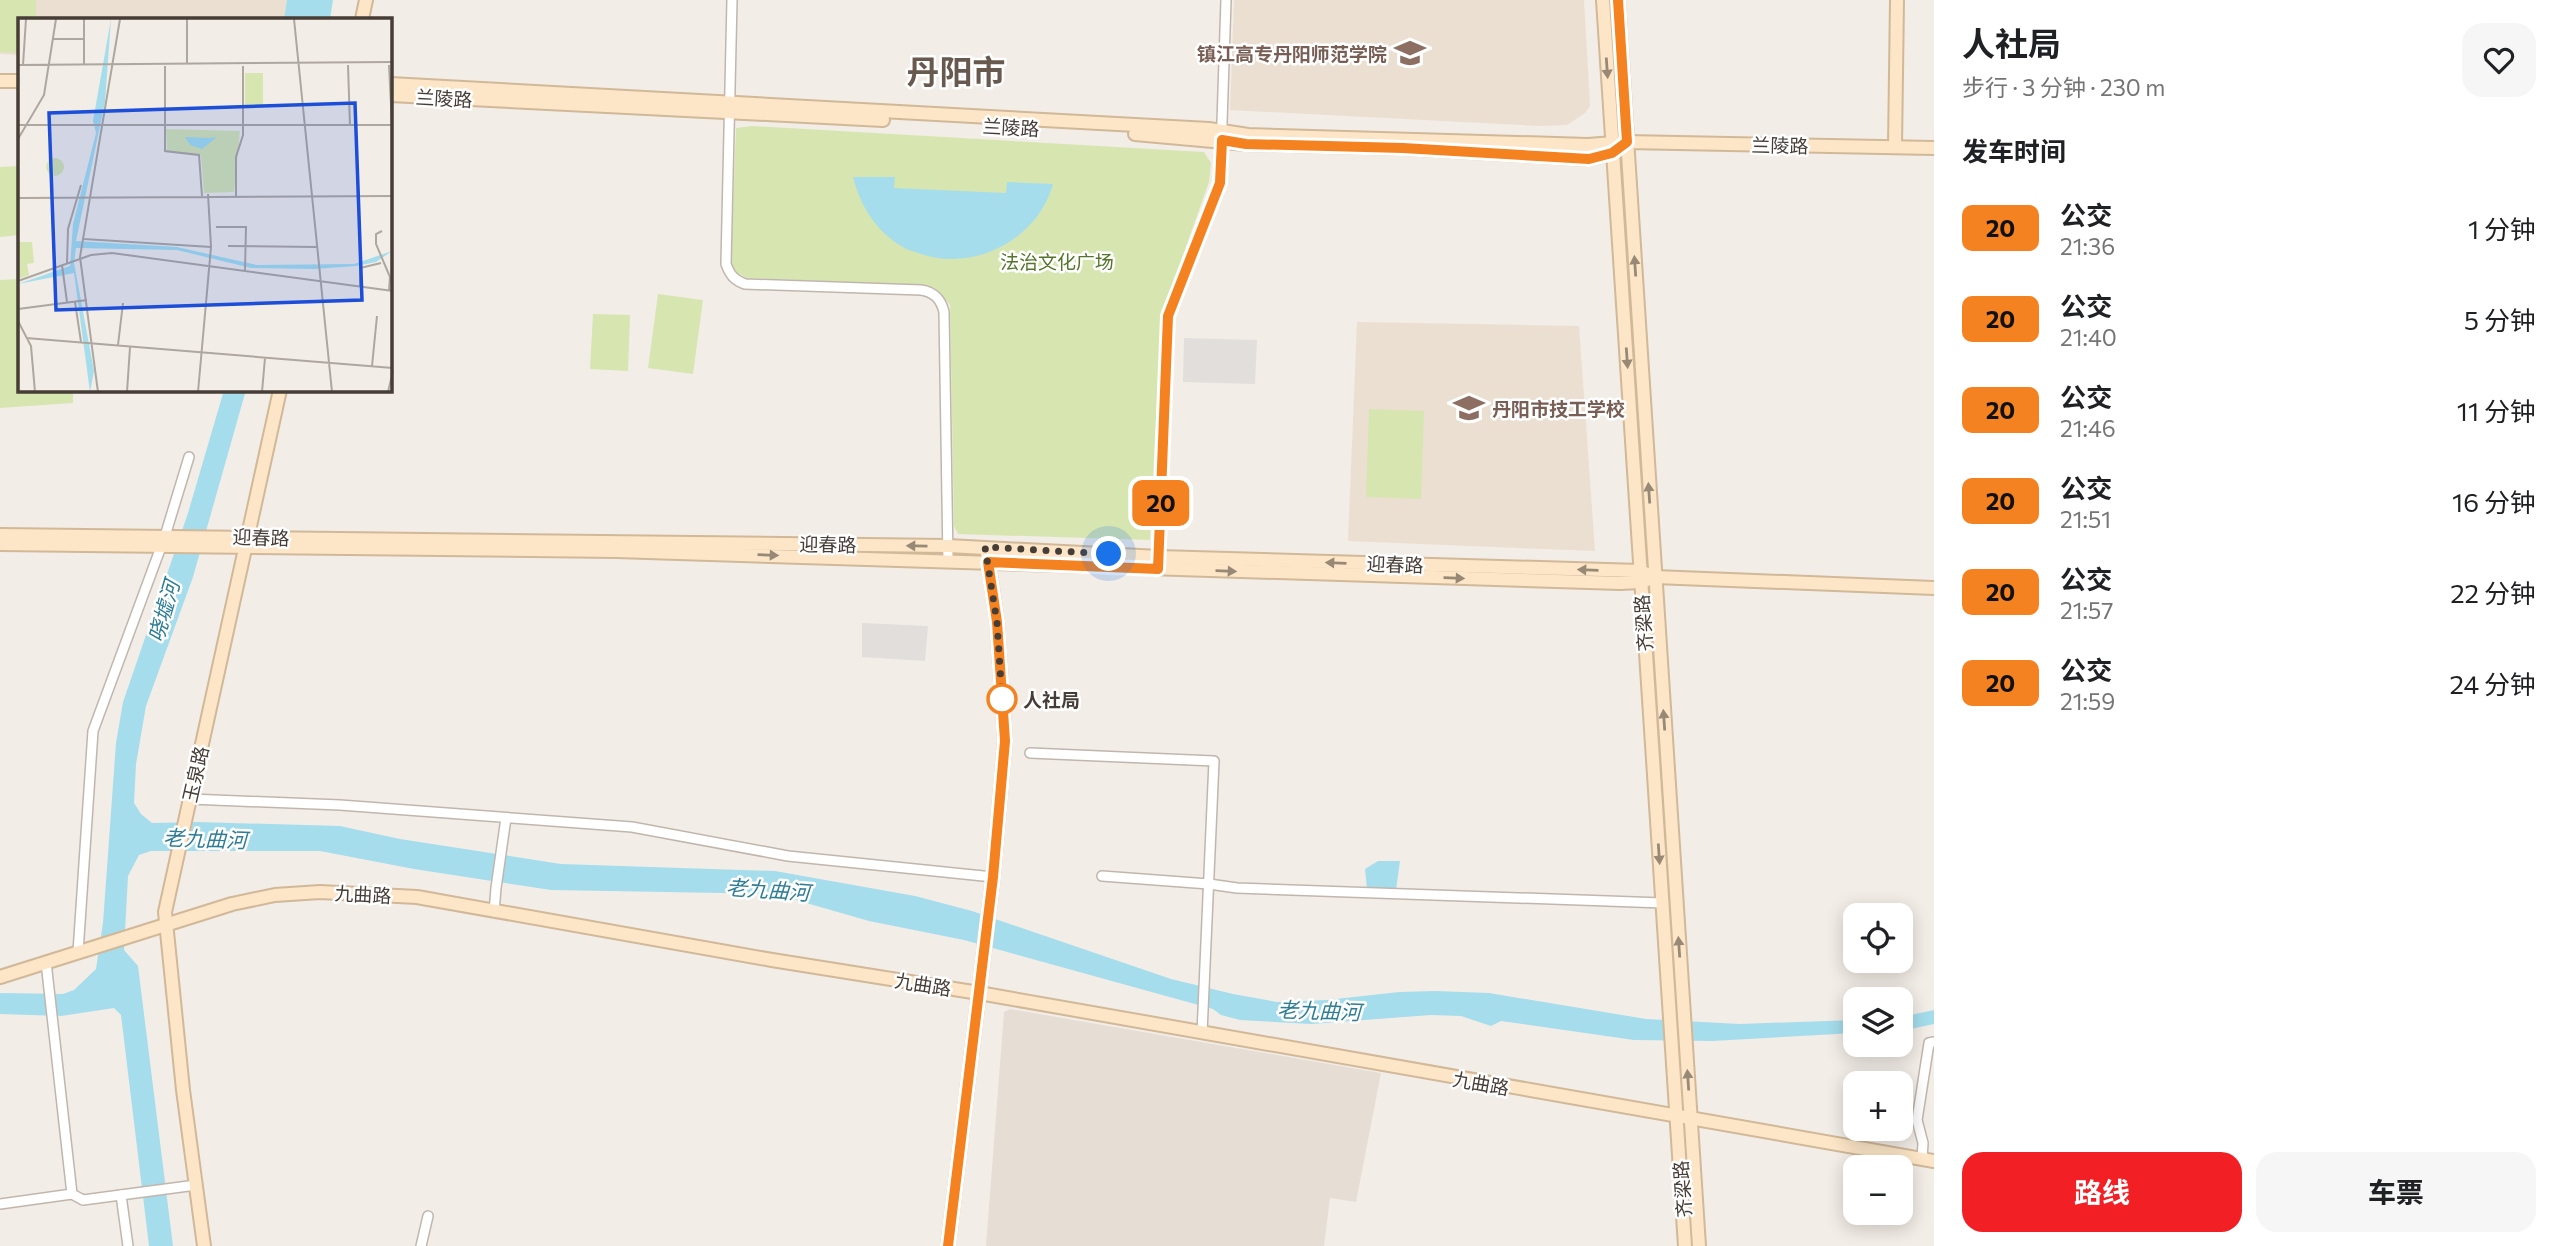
<!DOCTYPE html>
<html lang="zh">
<meta charset="utf-8">
<style>
:root{--surface:#fff;--page:#f6f6f6;--text:#202124;--muted:#757577;--accent:#f21f25}
body{margin:0;font-family:Commissioner,"Noto Sans SC",sans-serif;background:var(--page);color:var(--text);height:100vh;display:flex;flex-direction:column;font-size:26px;white-space:nowrap}
*{box-sizing:border-box;margin:0}
p{font-size:23px;color:var(--muted)}
.icon{flex:none;width:38px;height:38px;fill:none;stroke:currentColor;stroke-width:2;stroke-linecap:round;stroke-linejoin:round}
.map{position:relative;flex:1;overflow:hidden}
.panel{display:flex;flex-direction:column;background:var(--surface);width:630px}
.panel>*{flex:none}
.badge{padding:0 14px;border-radius:10px;font-size:24px;line-height:46px}
.tools{position:absolute;left:1843px;top:903px;display:grid;gap:14px}
.tools a{display:grid;place-items:center;width:70px;height:70px;border-radius:14px;background:var(--surface);box-shadow:0 4px 18px #0003;font-size:35px}
.you{position:absolute;width:35px;height:35px;margin:-18px;border:5px solid #fff;border-radius:50%;background:#1a73e8;box-shadow:0 0 0 10px #1a73e833}
.map>.badge{position:absolute;translate:-50% -50%;box-shadow:0 0 0 4px #fff}
h2{padding:0 28px;font-size:26px;line-height:63px}
.round{display:grid;place-items:center;flex:none;width:74px;height:74px;border-radius:21px;background:var(--page)}
.overview{display:flex;align-items:center;justify-content:space-between;height:119px;padding:0 28px}
h1{font-size:33px;font-weight:700;line-height:52px}
.button{display:flex;gap:14px;margin-top:auto;padding:14px 28px}
.button a{flex:1;height:80px;border-radius:21px;background:var(--accent);color:#fff;font-size:28px;font-weight:700;line-height:80px;text-align:center}
.button a+a{background:var(--page);color:var(--text)}
ul{padding:0;list-style:none}
li{display:flex;align-items:center;gap:21px;height:91px;padding:0 28px}
li div{flex:1}
li b{display:block;font-size:26px}
li em{font-style:normal}
li .badge{min-width:77px;font-weight:700;text-align:center}
main{display:flex;flex:1;min-height:0}
.map>svg:first-child{display:block}
.residential{fill:#e6ded5}
.education{fill:#ebdfd1}
.green{fill:#d7e6b1}
.parking{fill:#e1dedc}
.water{fill:#a5dded}
.lines{fill:none;stroke-linecap:round;stroke-linejoin:round}
.street-casing{stroke:#c1b6ad;stroke-width:12}
.secondary-casing{stroke:#d1b898;stroke-width:16}
.street{stroke:#fff;stroke-width:9}
.secondary{stroke:#fce6c7;stroke-width:12}
.oneway{fill:#988977}
.line-casing{stroke:#fff;stroke-width:16}
.line{stroke:#f58220;stroke-width:10}
.walk{stroke:#463d36;stroke-width:7;stroke-dasharray:0 12.6}
.stop-dot{fill:#fff;stroke:#f58220;stroke-width:3.5}
.labels{text-anchor:middle;dominant-baseline:central;stroke-width:5;stroke-linejoin:round;paint-order:stroke}
.education-label{font-size:19px;font-weight:bold;fill:#785e54;stroke:#fff;text-anchor:end}
.street-label{font-size:19px;fill:#463d36;stroke:#fff}
.park-label{font-size:19px;fill:#55752b;stroke:#fff}
.stop-label{font-size:19px;font-weight:bold;fill:#463d36;stroke:#fff;text-anchor:start}
.water-label{font-size:21px;font-style:italic;fill:#2e7d96;stroke:#fff}
.town-label{font-size:33px;font-weight:bold;fill:#68594e;stroke:#fff}
.inset-road{fill:none;stroke:#aea7a0;stroke-width:2}
.view{fill:#1d4ed8;fill-opacity:0.15;stroke:#1d4ed8;stroke-width:3.5}
.inset-edge{fill:none;stroke:#463d36;stroke-width:3.5}
</style>
<main>
<div class="map">
<svg width="1934" height="1246" viewBox="0 0 1934 1246">
<rect width="100%" height="100%" fill="#f3ede7"/>
<path class="residential" d="M1010 1009 1381 1073 1356 1202 1330 1198 1324 1246H986L1004 1012Z"/>
<g class="education">
<path d="M0 0H287L284 19H19V55L0 54Z"/>
<path d="M1234 0H1584L1590 106 1585 113 1567 125 1539 126 1230 110Z"/>
<path d="M1357 322 1579 326 1595 551 1348 541Z"/>
</g>
<g class="green">
<path d="M0 0H36V19H19V53L0 52Z"/>
<path d="M752 126 1204 152 1211 163 1209 182 1161 317 1150 540 958 534 954 526 950 305 935 288 922 285 747 278 736 273 731 265 736 128Z"/>
<path d="M19 166V235L0 237V167Z"/>
<path d="M19 279V390H73V403L0 408V280Z"/>
<path d="M658 294 703 300 693 374 648 368Z"/>
<path d="M593 314 630 315 628 371 590 369Z"/>
<path d="M1369 409 1424 411 1421 499 1366 497Z"/>
</g>
<g class="parking">
<path d="M1184 338 1257 340 1255 384 1183 382Z"/>
<path d="M862 623 928 626 925 661 862 657Z"/>
</g>
<g class="water">
<path d="M287 0H333L330 19H284Z"/>
<path d="M853 177H895L894 188 1006 193 1007 182 1053 184C1038 239 975 272 921 254 914 251 906 250 901 246 875 230 860 205 853 177Z"/>
<path d="M224 390H246L193 577 146 706 136 764 134 803 141 814 152 823 198 822 340 826 400 839 561 864 775 871 915 896 972 911 1171 979 1233 994 1277 1002 1327 1000 1399 992 1435 991 1489 993 1646 1019 1740 1024 1855 1020V1033L1712 1041 1634 1040 1501 1021 1491 1026 1461 1016 1431 1015 1311 1024 1240 1020 1221 1015 1213 1009 964 940 869 921 775 894 551 890 414 869 320 851H151L139 855 128 876 124 950 138 966 173 1246H149L121 1015 114 1008 61 1016 0 1014V993L63 994 74 990 96 969 103 923 116 743 123 702 188 513Z"/>
<path d="M1378 861H1400L1396 890 1367 889 1365 869Z"/>
<path d="M1934 1010V1024L1901 1031V1017Z"/>
</g>
<g class="lines">
<defs>
<g id="street">
<path d="M732 0 726 264C730 275 734 280 745 284L921 290C934 292 941 299 944 312L948 560"/>
<path d="M1159 562 1168 316 1220 183 1226 0"/>
<path d="M1030 753 1214 761 1202 1033"/>
<path d="M190 799 340 805 632 827 788 856 993 877"/>
<path d="M1102 876 1209 884 1237 888 1663 903"/>
<path d="M494 912 496 888 506 818"/>
<path d="M78 952 93 731 165 536 189 457"/>
<path d="M46 962 72 1194"/>
<path d="M1922 1159 1923 1143 1917 1120 1929 1043 1934 1042"/>
<path d="M121 1195 128 1246"/>
<path d="M0 1204 72 1194 83 1200 196 1185"/>
<path d="M421 1246 428 1216"/>
</g>
<g id="secondary">
<path d="M1603 0 1685 1246"/>
<path d="M1618 0 1699 1246"/>
<path d="M362 19 366 0"/>
<path d="M0 81H19"/>
<path d="M390 84 1209 129 1248 135 1588 145 1627 142 1934 148"/>
<path d="M390 95 883 120"/>
<path d="M1135 134 1246 144 1403 148 1589 159 1613 153 1618 149"/>
<path d="M1895 147 1897 0"/>
<path d="M0 535 948 546 1159 557 1640 571 1655 577"/>
<path d="M0 544 616 551 1620 583 1641 582 1655 577 1934 588"/>
<path d="M0 977 232 904 275 895 320 892 417 897 772 960 979 993 1934 1161"/>
<path d="M204 1246 183 1090 165 912 280 390"/>
<path d="M948 1246 993 877 1005 741 997 622 987 554"/>
</g>
</defs>
<use href="#street" class="street-casing"/>
<use href="#secondary" class="secondary-casing"/>
<use href="#street" class="street"/>
<use href="#secondary" class="secondary"/>
</g>
<defs><path id="oneway-solid" d="M-6-.8H1V-3.2L6.5 0L1 3.2V.8H-6Z" transform="scale(1.75)"/></defs>
<g class="oneway">
<use href="#oneway-solid" transform="translate(1607 68) rotate(86)"/>
<use href="#oneway-solid" transform="translate(1635 266) rotate(-94)"/>
<use href="#oneway-solid" transform="translate(1627 358) rotate(86)"/>
<use href="#oneway-solid" transform="translate(1649 493) rotate(-94)"/>
<use href="#oneway-solid" transform="translate(917 546) rotate(-179)"/>
<use href="#oneway-solid" transform="translate(768 555) rotate(2)"/>
<use href="#oneway-solid" transform="translate(1336 563) rotate(-178)"/>
<use href="#oneway-solid" transform="translate(1588 570) rotate(-178)"/>
<use href="#oneway-solid" transform="translate(1226 571) rotate(2)"/>
<use href="#oneway-solid" transform="translate(1454 578) rotate(2)"/>
<use href="#oneway-solid" transform="translate(1664 720) rotate(-94)"/>
<use href="#oneway-solid" transform="translate(1659 854) rotate(86)"/>
<use href="#oneway-solid" transform="translate(1679 947) rotate(-94)"/>
<use href="#oneway-solid" transform="translate(1688 1080) rotate(-94)"/>
</g>
<g class="lines">
<defs>
<path id="line" d="M948 1246 993 877 1005 741 997 622 988 562 1158 569 1168 316 1220 183 1222 140 1246 144 1403 148 1589 159 1612 153 1627 142 1618 0"/>
</defs>
<use href="#line" class="line-casing"/>
<use href="#line" class="line"/>
<path class="walk" d="M1002 699 997 622 985 547 1109 554"/>
</g>
<defs>
<symbol id="school-bare" viewBox="-9 -9 18 18"><path d="M0-5L7-2L0 1L-7-2ZM-4 1L0 2.5L4 1V4Q0 6-4 4Z" fill="#8d6e63" stroke="#fff" stroke-width="2.5" paint-order="stroke"/></symbol>
</defs>
<g fill-rule="evenodd">
<use href="#school-bare" x="1388" y="31" width="44" height="44"/>
<use href="#school-bare" x="1447" y="386" width="44" height="44"/>
</g>
<circle class="stop-dot" cx="1002" cy="699" r="14"/>
<g class="labels">
<g class="education-label">
<text x="1387" y="53">镇江高专丹阳师范学院</text>
<text x="1492" y="408" text-anchor="start">丹阳市技工学校</text>
</g>
<g class="street-label">
<text transform="translate(444 98) rotate(3)">兰陵路</text>
<text transform="translate(1011 127) rotate(3)">兰陵路</text>
<text transform="translate(1780 145) rotate(1)">兰陵路</text>
<text transform="translate(261 537) rotate(2)">迎春路</text>
<text transform="translate(828 544) rotate(1)">迎春路</text>
<text transform="translate(1395 564) rotate(2)">迎春路</text>
<text transform="translate(1643 623) rotate(-94)">齐梁路</text>
<text transform="translate(195 774) rotate(-77)">玉泉路</text>
<text transform="translate(363 894) rotate(3)">九曲路</text>
<text transform="translate(923 984) rotate(9)">九曲路</text>
<text transform="translate(1481 1083) rotate(10)">九曲路</text>
<text transform="translate(1682 1189) rotate(-94)">齐梁路</text>
</g>
<g class="park-label">
<text x="1057" y="261">法治文化广场</text>
</g>
<g class="stop-label">
<text x="1023" y="699">人社局</text>
</g>
<g class="water-label">
<text transform="translate(163 611) rotate(-74)">哓墟河</text>
<text transform="translate(205 838) rotate(2)">老九曲河</text>
<text transform="translate(768 889) rotate(4)">老九曲河</text>
<text transform="translate(1319 1010) rotate(2)">老九曲河</text>
</g>
<g class="town-label">
<text x="956" y="70">丹阳市</text>
</g>
</g>
<g transform="translate(18 18)">
<rect width="374" height="374" fill="#f3ede7"/>
<path d="M227 55H245V88H227ZM148 111 222 113 216 174 186 175 183 138 149 134ZM28 149a9 9 0 1 1 18 0a9 9 0 1 1-18 0ZM0 224H14L16 245 9 246 11 257 0 261Z" fill="#d7e6b1"/>
<path d="M93 1 87 84 58 223 159 229 239 247 336 246 374 233 358 244 338 248 296 251 233 250 159 232 58 230 56 245 76 353 72 374 56 255 0 266 52 248 55 206 78 115 75 103ZM167 119 191 120 199 119 184 131 172 127Z" fill="#a5dded"/>
<path class="inset-road" d="M66 1V46M169 1V45M276 1 314 374M35 21H66M0 47 375 44M5 47 8 1M330 47 332 108M371 47 374 107M147 48V133L181 137 184 178M0 107H375M0 121 26 77 38 1M218 178V139L225 117V48M0 180 375 178M198 209H228L227 252M364 213 358 216V226L372 259 371 272M66 221 193 229M210 228 299 229M49 246 50 211 63 167M44 247 49 284M0 263 73 237 94 235 375 273M342 268V250L363 245M57 284 63 324M0 291 69 282M0 303 13 328 17 374M8 320 375 350M100 327 105 285M354 348 359 298M80 374 62 239 102 1M109 374 112 329M180 374 193 229 190 176M244 374 247 340M370 374 375 353"/>
<path class="view" d="M337 85 344 282 38 292 31 95Z"/>
<rect width="374" height="374" class="inset-edge"/>
</g>
</svg>
<div class="tools">
<a><svg class="icon" aria-label="locate" viewBox="0 0 24 24"><circle cx="12" cy="12" r="6"/><path d="M12 2v4M12 18v4M2 12h4M18 12h4"/></svg></a>
<a><svg class="icon" aria-label="layers" viewBox="0 0 24 24"><path d="M12 4l9 5-9 5-9-5zM3 14l9 5 9-5"/></svg></a>
<a>+</a>
<a>−</a>
</div>
<div class="you" style="left:1109px;top:554px"></div>
<b class="badge" style="left:1161px;top:503px;background:#f58220;color:#111">20</b>
</div>
<section class="panel">
<div class="overview"><div><h1>人社局</h1><p>步行 · 3 分钟 · 230 m</p></div><a class="round"><svg class="icon" aria-label="heart" viewBox="0 0 24 24"><path d="M12 20l-8-8c-3-5 5-10 8-4 3-6 11-1 8 4z"/></svg></a></div>
<h2>发车时间</h2>
<ul>
<li><span class="badge" style="background:#f58220;color:#111">20</span><div><b>公交</b><p>21:36</p></div><em>1 分钟</em></li>
<li><span class="badge" style="background:#f58220;color:#111">20</span><div><b>公交</b><p>21:40</p></div><em>5 分钟</em></li>
<li><span class="badge" style="background:#f58220;color:#111">20</span><div><b>公交</b><p>21:46</p></div><em>11 分钟</em></li>
<li><span class="badge" style="background:#f58220;color:#111">20</span><div><b>公交</b><p>21:51</p></div><em>16 分钟</em></li>
<li><span class="badge" style="background:#f58220;color:#111">20</span><div><b>公交</b><p>21:57</p></div><em>22 分钟</em></li>
<li><span class="badge" style="background:#f58220;color:#111">20</span><div><b>公交</b><p>21:59</p></div><em>24 分钟</em></li>
</ul>
<div class="button"><a>路线</a><a>车票</a></div>
</section>
</main>
